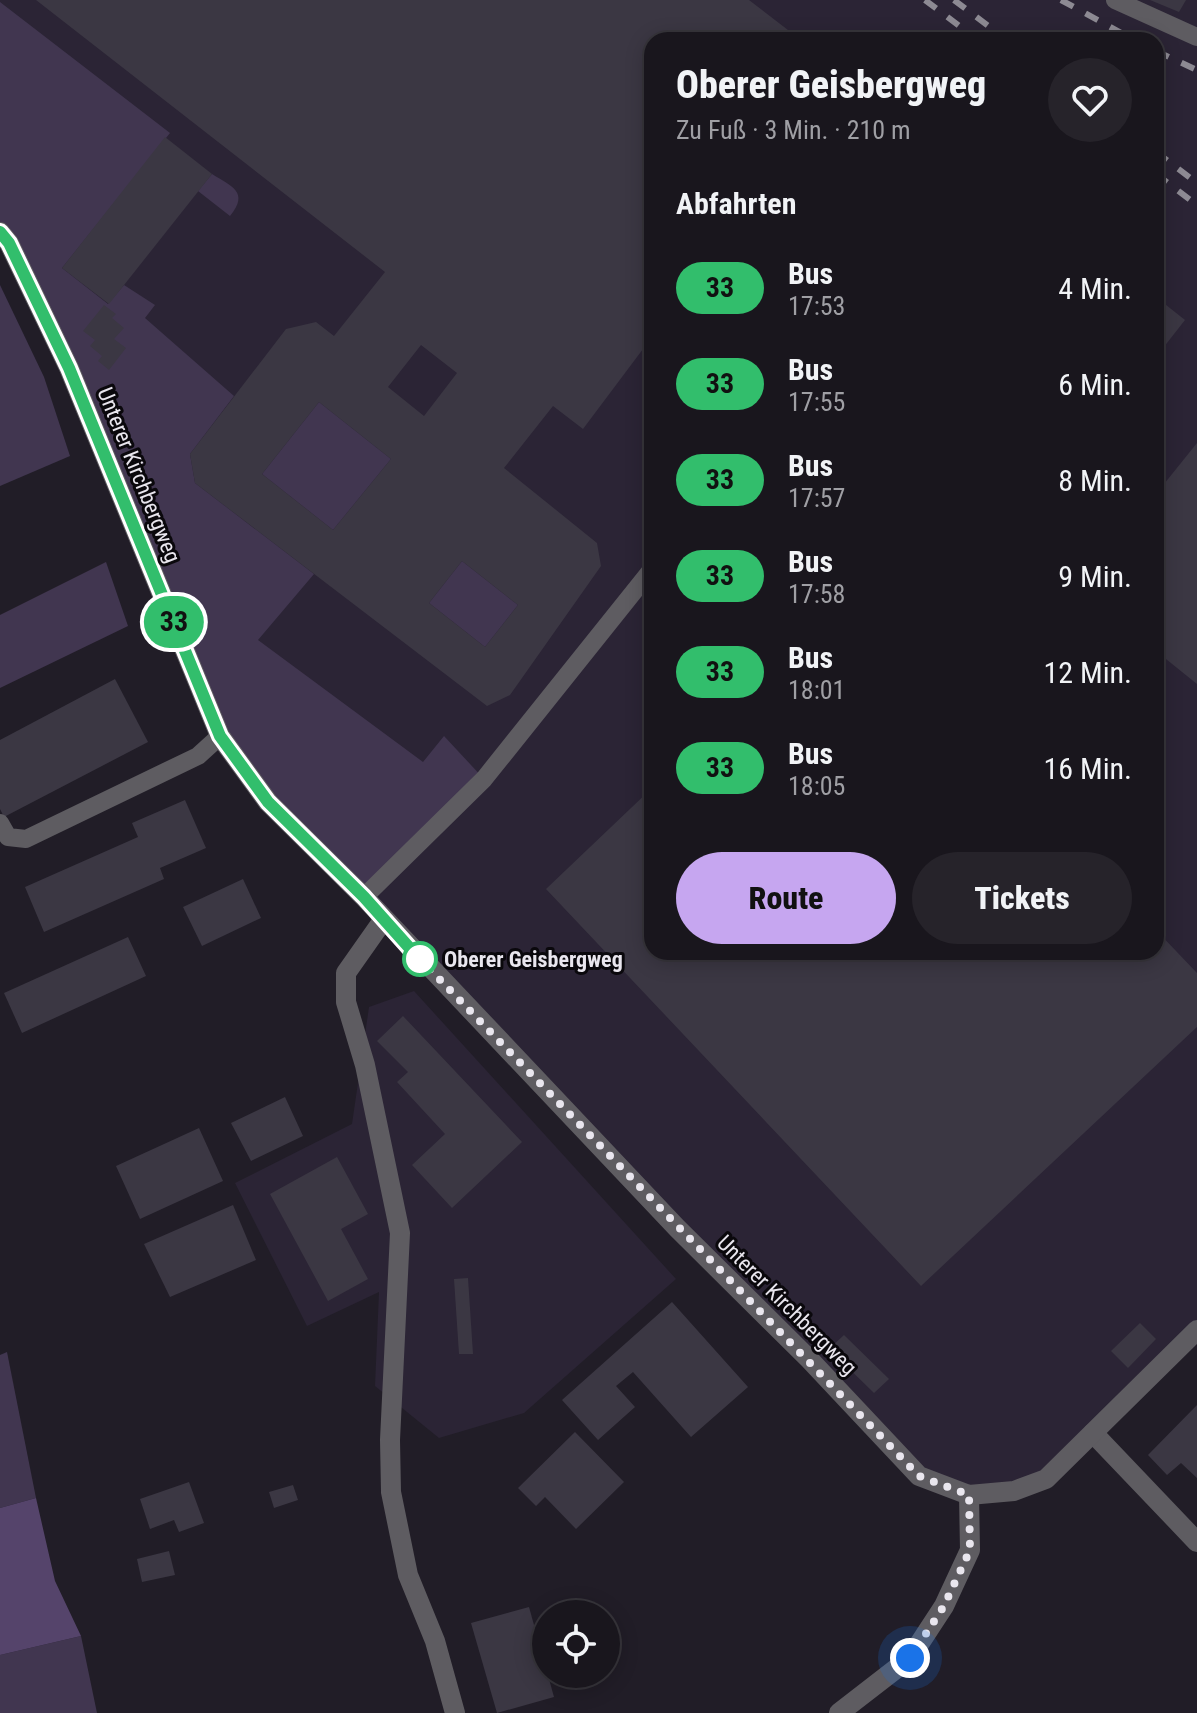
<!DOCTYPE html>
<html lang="de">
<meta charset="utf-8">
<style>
:root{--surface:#19161d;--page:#26232a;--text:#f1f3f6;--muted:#9f9fa4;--line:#37353b;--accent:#c6a6f0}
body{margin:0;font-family:"Roboto Condensed",sans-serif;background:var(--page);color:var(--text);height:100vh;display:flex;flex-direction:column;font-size:30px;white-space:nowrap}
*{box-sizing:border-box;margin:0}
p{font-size:26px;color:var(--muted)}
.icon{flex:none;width:44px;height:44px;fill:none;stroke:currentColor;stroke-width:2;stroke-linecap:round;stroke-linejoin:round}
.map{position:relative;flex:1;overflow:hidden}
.panel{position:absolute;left:644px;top:32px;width:520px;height:928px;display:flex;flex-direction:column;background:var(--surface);border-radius:24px;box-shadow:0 4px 20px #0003,0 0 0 2px var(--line)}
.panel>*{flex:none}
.badge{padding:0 16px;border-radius:26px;font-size:28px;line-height:52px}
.buttons{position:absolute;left:532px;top:1600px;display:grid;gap:16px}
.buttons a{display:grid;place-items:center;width:88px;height:88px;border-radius:50%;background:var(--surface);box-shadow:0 4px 20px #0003,0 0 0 2px var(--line);font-size:40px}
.you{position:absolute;width:40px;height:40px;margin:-20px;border:6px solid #fff;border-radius:50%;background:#1a73e8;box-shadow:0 0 0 12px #1a73e833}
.map>.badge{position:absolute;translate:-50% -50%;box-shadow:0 0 0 4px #fff}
h2{padding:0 32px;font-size:30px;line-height:72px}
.round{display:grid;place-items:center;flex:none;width:84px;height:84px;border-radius:42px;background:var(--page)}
.head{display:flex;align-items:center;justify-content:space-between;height:136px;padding:0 32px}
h1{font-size:38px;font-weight:800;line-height:60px}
.action{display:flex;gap:16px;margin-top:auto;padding:16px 32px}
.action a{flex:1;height:92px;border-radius:48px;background:var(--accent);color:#111;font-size:32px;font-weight:800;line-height:92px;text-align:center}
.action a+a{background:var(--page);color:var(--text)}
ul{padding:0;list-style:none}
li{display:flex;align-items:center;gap:24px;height:96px;padding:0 32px}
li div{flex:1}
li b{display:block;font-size:30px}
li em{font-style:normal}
li .badge{min-width:88px;font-weight:700;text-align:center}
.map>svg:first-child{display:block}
.built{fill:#2b2435;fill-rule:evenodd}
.green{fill:#413650}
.forest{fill:#55446b}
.building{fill:#3b3743;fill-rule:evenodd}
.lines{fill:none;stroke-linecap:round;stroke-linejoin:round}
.service{stroke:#5e5c61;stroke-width:18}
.minor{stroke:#5e5c61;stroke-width:20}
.tertiary{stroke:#5e5c61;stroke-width:20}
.rail{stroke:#8d8a93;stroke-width:6;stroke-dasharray:14 14;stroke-linecap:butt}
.line-casing{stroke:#fff;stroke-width:18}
.line{stroke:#32be6c;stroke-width:12}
.walk{stroke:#e9e6ee;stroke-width:8;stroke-dasharray:0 14.4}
.stop-dot{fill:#fff;stroke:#32be6c;stroke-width:4}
.labels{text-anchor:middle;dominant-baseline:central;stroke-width:6;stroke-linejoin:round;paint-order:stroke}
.street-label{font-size:22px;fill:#e9e6ee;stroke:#0a080c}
.stop-label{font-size:22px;font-weight:bold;fill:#e9e6ee;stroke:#0a080c;text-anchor:start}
</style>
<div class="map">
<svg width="1197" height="1713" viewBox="0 0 1197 1713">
<rect width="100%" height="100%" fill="#211d27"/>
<g class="built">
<path d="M0 0H1197V1330L1046 1479 969 1495 919 1476 268 802 0 232ZM652 40H1156V952H652Z"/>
<path d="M414 991 676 1279 524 1413 439 1438 375 1386 379 1292 307 1326 235 1183 352 1124 369 1007Z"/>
</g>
<g class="green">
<path d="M0 2 170 133 62 268 108 304 124 285 155 305 145 318 234 396 190 454 195 483 314 574 258 640 423 762 444 736 484 779 364 897 220 736 0 232Z"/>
<path d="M212 174C231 186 250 192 230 216L198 191Z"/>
<path d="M0 285 44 377 70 456 0 486Z"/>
<path d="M319 402 391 459 333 530 262 474Z"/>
<path d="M462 561 518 605 485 647 429 603Z"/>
<path d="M106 562 128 626 0 688V615Z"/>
<path d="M7 1352 36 1498 0 1508V1355Z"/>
<path d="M81 1636 97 1713H0V1655Z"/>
</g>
<path class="forest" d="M36 1498 55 1581 81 1636 0 1655V1508Z"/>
<g class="building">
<path d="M36 0H749L801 40H652V337L583 429 553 406 504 468 597 543 601 566 510 695 487 706 195 483 190 454 286 329 316 322 334 336 385 272ZM421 345 457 373 424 416 388 387ZM319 402 391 459 333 530 262 474ZM462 561 518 605 485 647 429 603Z"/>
<path d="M1150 0H1186L1179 12Z"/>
<path d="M165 137 212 174 109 304 62 268Z"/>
<path d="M1156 297 1185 320 1156 357Z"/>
<path d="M104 305 116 314 112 318 124 328 114 339 126 348 109 370 98 361 102 356 90 346 95 340 83 331Z"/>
<path d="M1197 443V684L1156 651V494Z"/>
<path d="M115 679 148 742 4 817 0 809V740Z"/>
<path d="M652 788V952H1156V930L1197 973V1027L921 1286 546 889Z"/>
<path d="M185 800 206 848 160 868 164 879 44 932 25 887 138 837 132 823Z"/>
<path d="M243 879 261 918 202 946 183 907Z"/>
<path d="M128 937 146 976 22 1033 4 993Z"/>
<path d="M403 1016 522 1142 452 1208 412 1165 445 1134 397 1082 408 1072 377 1041Z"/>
<path d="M285 1097 303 1136 251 1161 231 1123Z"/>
<path d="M199 1128 223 1181 140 1219 116 1166Z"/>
<path d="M337 1157 368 1214 341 1229 368 1279 328 1301 270 1194Z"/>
<path d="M233 1205 256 1260 170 1297 144 1244Z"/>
<path d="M468 1278 473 1354H459L454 1279Z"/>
<path d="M672 1302 748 1387 691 1437 633 1372 616 1386 635 1407 598 1440 562 1400Z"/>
<path d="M1140 1323 1156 1339 1128 1368 1111 1351Z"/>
<path d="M844 1335 889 1379 874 1393 829 1349Z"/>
<path d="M1197 1405V1478L1181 1463 1167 1475 1148 1455Z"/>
<path d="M575 1432 624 1482 576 1529 545 1497 536 1506 518 1488Z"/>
<path d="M189 1482 204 1523 179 1532 174 1520 150 1529 140 1499Z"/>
<path d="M293 1485 298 1500 274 1508 269 1492Z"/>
<path d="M169 1551 175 1575 142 1582 137 1559Z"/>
<path d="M529 1607 554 1697 497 1713 471 1623Z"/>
</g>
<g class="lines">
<g class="service">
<path d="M1115 0 1197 37"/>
<path d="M0 823 8 837 26 839 198 756 220 736"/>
<path d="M364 897 484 779 652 569"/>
</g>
<g class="minor">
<path d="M384 919 346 973V1002L365 1065 400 1233 390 1440 391 1492 408 1575 435 1641 455 1713"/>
<path d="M1093 1433 1197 1542"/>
<path d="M839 1713 910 1658 944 1606 970 1550 969 1495"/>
</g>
<path class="tertiary" d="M0 232 9 243 69 368 220 736 268 802 364 897 677 1228 809 1359 919 1476 969 1495 1014 1491 1046 1479 1197 1330"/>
<g class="rail">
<path d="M925 0 978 40"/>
<path d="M954 0 1007 40"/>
<path d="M1061 0 1134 40"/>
<path d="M1156 51 1197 70"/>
<path d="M1156 152 1197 183"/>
<path d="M1156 174 1197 205"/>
</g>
</g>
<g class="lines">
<defs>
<path id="line" d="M0 232 9 243 69 368 220 736 268 802 364 897 423 963"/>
</defs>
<use href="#line" class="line-casing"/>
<use href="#line" class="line"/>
<path class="walk" d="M420 959 919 1476 969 1495 970 1550 944 1606 910 1658"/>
</g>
<circle class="stop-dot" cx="420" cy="959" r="16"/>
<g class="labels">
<g class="street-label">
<text transform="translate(139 475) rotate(68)">Unterer Kirchbergweg</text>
<text transform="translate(787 1305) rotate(45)">Unterer Kirchbergweg</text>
</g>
<g class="stop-label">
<text x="444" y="959">Oberer Geisbergweg</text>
</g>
</g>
</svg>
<div class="buttons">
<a><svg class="icon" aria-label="locate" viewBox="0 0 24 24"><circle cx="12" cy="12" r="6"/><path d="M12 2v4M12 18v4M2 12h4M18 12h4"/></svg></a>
</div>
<div class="you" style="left:910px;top:1658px"></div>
<b class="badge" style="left:174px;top:622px;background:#32be6c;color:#111">33</b>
<section class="panel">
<div class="head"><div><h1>Oberer Geisbergweg</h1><p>Zu Fuß · 3 Min. · 210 m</p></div><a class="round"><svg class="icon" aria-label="heart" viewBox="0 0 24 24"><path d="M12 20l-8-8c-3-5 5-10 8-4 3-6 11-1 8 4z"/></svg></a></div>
<h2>Abfahrten</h2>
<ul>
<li><span class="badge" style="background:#32be6c;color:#111">33</span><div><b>Bus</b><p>17:53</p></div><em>4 Min.</em></li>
<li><span class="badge" style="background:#32be6c;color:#111">33</span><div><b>Bus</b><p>17:55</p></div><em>6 Min.</em></li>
<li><span class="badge" style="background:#32be6c;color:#111">33</span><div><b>Bus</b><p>17:57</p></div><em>8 Min.</em></li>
<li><span class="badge" style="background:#32be6c;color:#111">33</span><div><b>Bus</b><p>17:58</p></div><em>9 Min.</em></li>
<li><span class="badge" style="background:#32be6c;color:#111">33</span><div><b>Bus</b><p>18:01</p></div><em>12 Min.</em></li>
<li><span class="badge" style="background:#32be6c;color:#111">33</span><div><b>Bus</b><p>18:05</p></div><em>16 Min.</em></li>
</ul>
<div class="action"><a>Route</a><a>Tickets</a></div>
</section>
</div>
